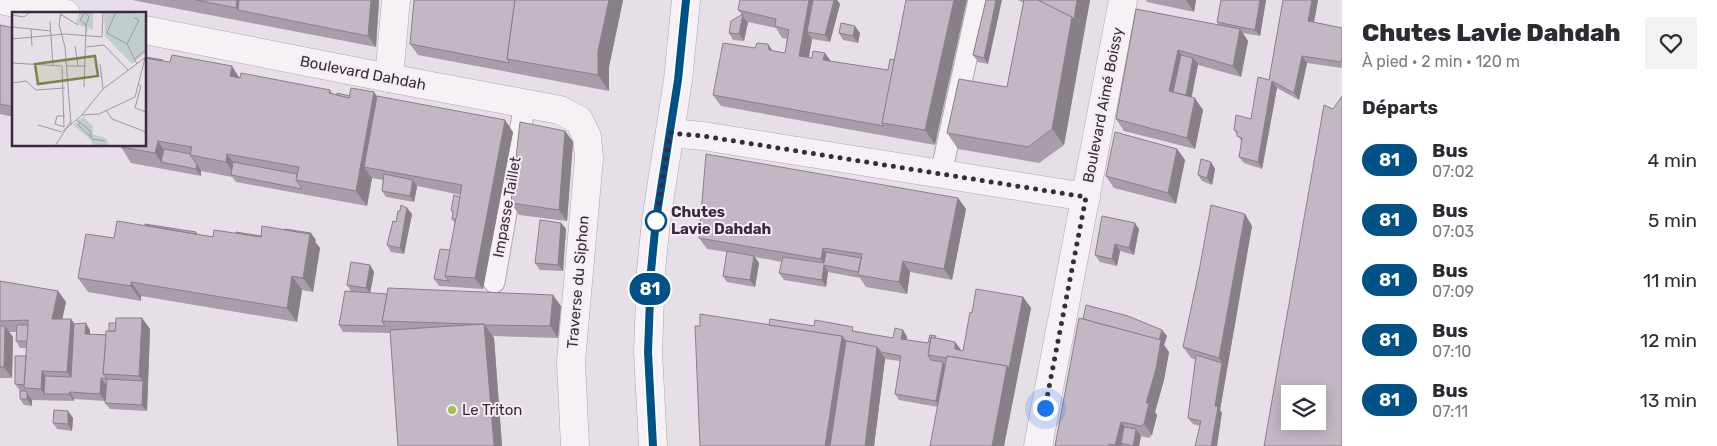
<!DOCTYPE html>
<html lang="fr">
<meta charset="utf-8">
<style>
:root{--surface:#fff;--page:#f2f2f3;--text:#2b2b33;--muted:#7c7c81}
body{margin:0;font-family:Rubik,sans-serif;background:var(--page);color:var(--text);height:100vh;display:flex;flex-direction:column;font-size:19px;white-space:nowrap}
*{box-sizing:border-box;margin:0}
p{font-size:16px;color:var(--muted)}
.icon{flex:none;width:28px;height:28px;fill:none;stroke:currentColor;stroke-width:2;stroke-linecap:round;stroke-linejoin:round}
.map{position:relative;flex:1;overflow:hidden}
.sheet{display:flex;flex-direction:column;background:var(--surface);width:375px}
.sheet>*{flex:none}
.badge{padding:0 10px;border-radius:16px;font-size:18px;line-height:32px}
.buttons{position:absolute;left:1281px;top:385px;display:grid;gap:10px}
.buttons a{display:grid;place-items:center;width:45px;height:45px;border-radius:0px;background:var(--surface);box-shadow:0 2px 12px #0003;font-size:25px}
.you{position:absolute;width:25px;height:25px;margin:-12px;border:4px solid #fff;border-radius:50%;background:#1a73e8;box-shadow:0 0 0 8px #1a73e833}
.map>.badge{position:absolute;translate:-50% -50%;box-shadow:0 0 0 2px #fff}
h2{padding:0 20px;font-size:19px;line-height:45px}
.round{display:grid;place-items:center;flex:none;width:52px;height:52px;border-radius:0px;background:var(--page)}
.summary{display:flex;align-items:center;justify-content:space-between;height:85px;padding:0 20px}
h1{font-size:24px;font-weight:800;line-height:38px}
ul{padding:0;list-style:none}
li{display:flex;align-items:center;gap:15px;height:60px;padding:0 20px}
li div{flex:1}
li b{display:block;font-size:19px}
li em{font-style:normal}
li .badge{min-width:55px;font-weight:700;text-align:center}
main{display:flex;flex:1;min-height:0}
.map>svg:first-child{display:block}
.lines{fill:none;stroke-linecap:round;stroke-linejoin:round}
.lane-casing{stroke:#b0a5b0;stroke-width:23}
.street-casing{stroke:#b0a5b0;stroke-width:29}
.lane{stroke:#f5f1f5;stroke-width:21}
.street{stroke:#f5f1f5;stroke-width:28}
.wall{fill:#a89da8}
.shaded-wall{fill:#888088}
.building{fill:#c3b7c3;stroke:#888088;fill-rule:evenodd}
.line-casing{stroke:#fff;stroke-width:11}
.line{stroke:#005186;stroke-width:8}
.walk{stroke:#3c293c;stroke-width:5;stroke-dasharray:0 9}
.stop-dot{fill:#fff;stroke:#005186;stroke-width:2.5}
.poi-dot{fill:#a7c050;stroke:#f4eef4;stroke-width:2}
.labels{text-anchor:middle;dominant-baseline:central;stroke-width:4;stroke-linejoin:round;paint-order:stroke}
.street-label{font-size:15px;fill:#3c293c;stroke:#f4eef4}
.stop-label{font-size:15px;font-weight:bold;fill:#3c293c;stroke:#f4eef4;text-anchor:start}
.poi-label{font-size:15px;fill:#3c293c;stroke:#f4eef4;text-anchor:start}
.inset-road{fill:none;stroke:#a296a3;stroke-width:1}
.view{fill:#7c8448;fill-opacity:0.15;stroke:#7c8448;stroke-width:2.5}
.inset-edge{fill:none;stroke:#3c293c;stroke-width:2.5}
</style>
<main>
<div class="map">
<svg width="1342" height="446" viewBox="0 0 1342 446">
<rect width="100%" height="100%" fill="#e6dfe7"/>
<g class="lines">
<defs>
<g id="lane">
<path d="M941 174 979 0"/>
<path d="M494 282 525 103"/>
</g>
<g id="street">
<path d="M0 0 66 14"/>
<path d="M145 30 389 78 560 110 579 120 587 137 589 158 571 362 575 446"/>
<path d="M389 78 396 0"/>
<path d="M670 133 703 136 1086 197"/>
<path d="M653 446 648 352 651 271 656 221 678 80 686 0"/>
<path d="M1038 446 1123 0"/>
</g>
</defs>
<use href="#lane" class="lane-casing"/>
<use href="#street" class="street-casing"/>
<use href="#lane" class="lane"/>
<use href="#street" class="street"/>
</g>
<g class="wall">
<path d="M132 0H379L376 47 246 22Z"/>
<path d="M414 0H623L609 67V91L418 55 410 44Z"/>
<path d="M740 0H837L840 4 830 42 812 39 809 58 888 70 935 145 721 106 713 95 773 51 785 53 787 39 782 38 776 28 748 22 744 41 733 40 729 33 742 15 738 10Z"/>
<path d="M986 0 988 64 978 62 973 55Z"/>
<path d="M1018 0H1090L1064 145 1039 163 958 149 947 133 1007 87 1024 3Z"/>
<path d="M1146 0H1196L1194 12 1147 2Z"/>
<path d="M1221 0H1266L1260 36 1243 33 1248 41 1241 77 1198 65 1191 97 1203 110 1195 149 1124 131 1116 119 1136 9 1219 25 1217 22Z"/>
<path d="M1283 0H1318L1314 22 1342 28V68L1307 63 1299 100 1277 88 1262 169 1244 163 1239 157 1242 142 1234 130 1251 119 1269 80Z"/>
<path d="M0 25 14 28V117L0 114Z"/>
<path d="M839 33H860L858 43 843 40Z"/>
<path d="M145 55 146 57 164 61 240 78 330 90 333 94 337 95 377 96 513 132 483 289 439 286 434 279 450 250 455 223 452 219 453 213 451 210 460 197 461 195 417 186 414 202 386 197 382 191 383 180 372 178 367 206 236 182 232 177 201 171V176L131 163 121 147 145 145Z"/>
<path d="M565 131 573 142 567 221 519 215 511 203Z"/>
<path d="M1177 149 1185 160 1176 204 1114 188 1106 176Z"/>
<path d="M1211 162 1215 169 1212 185 1202 181 1198 175Z"/>
<path d="M958 198 966 209 952 280 910 272 907 294 866 287 860 278 828 272 826 287 784 280 779 273 782 262 755 257 759 263 755 287 727 282 723 276 727 252 707 249 699 238Z"/>
<path d="M407 208 412 214 404 254 391 252 387 245 400 211Z"/>
<path d="M1245 214 1252 226 1220 410 1222 413 1200 426 1193 424 1188 418 1196 360 1191 358 1183 347Z"/>
<path d="M561 223 566 229 563 271 540 270 535 263Z"/>
<path d="M145 225 196 232 197 234 213 237 261 236 316 240 315 242 320 248 313 292 302 290 297 322 141 296V301L88 292 78 278 114 238Z"/>
<path d="M1139 229 1134 255 1120 251 1117 266 1100 262 1095 255Z"/>
<path d="M370 265 374 272 370 293 561 306 558 338 493 336 494 338 502 446H398L390 333 343 332 339 325 351 291 347 285Z"/>
<path d="M0 281 58 291 66 302 62 319H71L74 324 90 330V334L106 335 116 323 142 318 150 329 147 411 110 409 105 403 106 385 105 401 74 399V401L32 400V406L24 405 20 399 21 391H20L15 384 26 356 27 348H20L16 341V332H9L13 337 12 378H0Z"/>
<path d="M1023 297 1031 308 1004 446H930L938 407 899 400 895 394 900 361 885 359 874 446H700L769 325 814 326 856 331 893 338 903 330 907 337V340L928 343 937 338 955 342 961 350 963 351 972 313Z"/>
<path d="M1083 319 1162 330 1167 336 1164 345 1169 352 1164 380 1155 412 1157 415 1152 435 1149 438 1141 436 1139 446H1055Z"/>
<path d="M68 411 73 418 72 431 57 429 53 423Z"/>
</g>
<g class="shaded-wall">
<path d="M237 0H249L238 10 236 8Z"/>
<path d="M371 0H379L376 47 368 36Z"/>
<path d="M609 0H623L609 67V91L598 75V51Z"/>
<path d="M809 0H819L807 32 812 39 807 67 799 56Z"/>
<path d="M834 0H837L840 4 830 42 825 35Z"/>
<path d="M954 0H967L935 145 925 130Z"/>
<path d="M996 0H1002L988 64 984 58Z"/>
<path d="M1077 0H1090L1064 145 1052 129 1072 17Z"/>
<path d="M1186 0H1196L1194 12Z"/>
<path d="M1260 0H1266L1260 36 1255 30Z"/>
<path d="M1312 0H1318L1313 28 1308 21Z"/>
<path d="M743 16 746 21 748 22 744 41 739 34Z"/>
<path d="M855 26 860 33 858 43 853 36Z"/>
<path d="M1240 29 1248 41 1241 77 1233 66Z"/>
<path d="M768 44 776 56 769 50Z"/>
<path d="M1178 50 1186 61 1172 95 1169 91Z"/>
<path d="M825 53 833 64 823 60Z"/>
<path d="M1302 56 1307 63 1299 100 1294 93Z"/>
<path d="M1193 58 1198 64 1190 106 1185 99Z"/>
<path d="M232 66 242 82 230 76Z"/>
<path d="M1272 81 1277 88 1262 169 1258 162Z"/>
<path d="M374 92 385 108 364 167 372 178 367 206 356 191Z"/>
<path d="M1195 98 1203 110 1195 149 1187 138Z"/>
<path d="M505 120 513 132 483 289 475 278Z"/>
<path d="M565 131 573 142 567 221 559 210Z"/>
<path d="M158 141 168 156 161 162 155 153Z"/>
<path d="M1177 149 1185 160 1176 204 1168 193Z"/>
<path d="M227 154 238 169 235 176 226 162Z"/>
<path d="M1211 162 1215 169 1212 185 1207 178Z"/>
<path d="M197 164 201 171V176L196 169Z"/>
<path d="M413 180 417 187 414 202 410 196Z"/>
<path d="M958 198 966 209 952 280 944 269Z"/>
<path d="M407 208 412 214 404 254 400 248Z"/>
<path d="M1245 214 1252 226 1220 410 1222 413 1217 446H1211L1215 406 1222 363 1219 358Z"/>
<path d="M561 223 566 229 563 271 558 265Z"/>
<path d="M1135 223 1139 229 1134 255 1129 248Z"/>
<path d="M311 233 316 240 315 242 320 248 313 292 303 278 310 234Z"/>
<path d="M1115 244 1120 251 1117 266 1112 259Z"/>
<path d="M823 248 831 259 826 266 821 259Z"/>
<path d="M754 256 759 263 755 287 750 280Z"/>
<path d="M903 261 910 272 907 294 899 282Z"/>
<path d="M370 265 374 272 370 294 366 288Z"/>
<path d="M824 265 828 272 826 287 822 280Z"/>
<path d="M292 276 302 290 297 322 287 308Z"/>
<path d="M131 282 141 296V301L131 286Z"/>
<path d="M58 291 66 302 60 330 52 319Z"/>
<path d="M553 295 561 306 558 338 550 326Z"/>
<path d="M1023 297 1031 308 1004 446H992L1007 366Z"/>
<path d="M142 318 150 329 147 411 142 405 143 381 139 376Z"/>
<path d="M71 319 79 330 75 383 67 372Z"/>
<path d="M86 323 90 330V341L85 334Z"/>
<path d="M484 324 494 338 502 446H494Z"/>
<path d="M5 326 13 337 12 378 4 367Z"/>
<path d="M903 330 907 337 906 345 901 339Z"/>
<path d="M1162 330 1167 336 1164 345 1169 352 1164 380 1155 412 1157 415 1152 435 1144 424 1146 403 1158 343Z"/>
<path d="M842 336 854 353 839 446H825Z"/>
<path d="M955 342 963 353 955 349Z"/>
<path d="M877 347 885 359 874 446H865Z"/>
<path d="M943 362 948 369 941 408 936 401Z"/>
<path d="M42 371 50 382 44 394 41 389Z"/>
<path d="M101 378 106 385 105 401 100 394Z"/>
<path d="M70 392 74 399V401L69 394Z"/>
<path d="M27 393 32 400V406L27 399Z"/>
<path d="M68 411 73 418 72 431 68 424Z"/>
<path d="M1121 422 1129 433 1121 443 1123 446H1115V445Z"/>
<path d="M1136 429 1141 436 1139 446H1133Z"/>
</g>
<g class="building">
<path d="M196 0H237L236 8Z"/>
<path d="M239 0H371L368 36 238 10Z"/>
<path d="M414 0H515L507 59 510 63 410 44Z"/>
<path d="M515 0H609L598 51V75L507 59Z"/>
<path d="M740 0H809L799 56 812 58 813 51 825 53 823 60 888 70 890 59 895 60 882 123 884 126 713 95 723 43 755 48 757 43 768 44 769 50 785 53 789 30 775 26 776 19 738 10Z"/>
<path d="M813 0H834L825 35 807 32Z"/>
<path d="M906 0H954L925 130 882 123Z"/>
<path d="M986 0H996L984 58 973 55Z"/>
<path d="M1024 0H1038L1072 17 1052 129 1028 147 947 133 959 79 1007 87Z"/>
<path d="M1038 0H1077L1074 19 1072 17Z"/>
<path d="M1221 0H1260L1255 30 1217 22Z"/>
<path d="M1283 0H1312L1308 21 1342 28V57L1341 62 1302 56 1294 93 1272 81 1258 162 1239 157 1242 138 1237 136V131L1234 130 1236 115 1251 119 1258 77 1269 80Z"/>
<path d="M1136 9 1240 29 1233 66 1178 50 1169 91 1195 98 1187 138 1116 119Z"/>
<path d="M743 14 739 34 729 33 731 21Z"/>
<path d="M841 23 855 26 853 36 839 33Z"/>
<path d="M0 25 14 28V107L0 104Z"/>
<path d="M172 55 232 66 230 76 240 78 241 73 330 90 329 93 349 98 351 88 374 92 356 191 296 180 299 167 227 154 226 162 190 155 192 147 158 141 155 153 121 147V145H145V58L170 62Z"/>
<path d="M1181 55 1193 58 1186 95 1173 92Z"/>
<path d="M146 57 163 60 162 61 146 58Z"/>
<path d="M337 93 350 96 349 98 337 95Z"/>
<path d="M377 96 505 120 475 278 445 276 462 185 364 167Z"/>
<path d="M1342 96V446H1264L1324 105 1333 109ZM1290 394H1318V421H1290Z"/>
<path d="M520 122 565 131 559 210 511 203Z"/>
<path d="M1115 132 1177 149 1168 193 1106 176Z"/>
<path d="M164 149 191 154 190 155 197 164 196 169 161 162Z"/>
<path d="M706 154 958 198 944 269 903 261 899 282 858 275 862 254 823 248 821 259 699 238Z"/>
<path d="M1201 159 1211 162 1207 178 1198 175Z"/>
<path d="M233 162 297 174 296 180 302 189 231 175Z"/>
<path d="M384 174 413 180 410 196 382 191Z"/>
<path d="M454 195 460 197 456 219H452L453 211 451 210Z"/>
<path d="M401 205 407 208 400 248 387 245 393 221 396 222 398 211H400Z"/>
<path d="M1211 205 1245 214 1219 358 1183 347 1200 266Z"/>
<path d="M1102 216 1135 223 1129 248 1115 244 1112 259 1095 255Z"/>
<path d="M540 220 561 223 558 265 535 263Z"/>
<path d="M117 221 213 237 214 230 261 237 262 226 310 234 303 278 292 276 287 308 131 282V286L78 278 86 234 114 238Z"/>
<path d="M145 224 196 232V234L145 225Z"/>
<path d="M285 229 311 233V235L310 234 285 230Z"/>
<path d="M236 232 261 236V237L236 233Z"/>
<path d="M440 249 450 250 445 276 449 281 434 279Z"/>
<path d="M727 251 754 256 750 280 723 276Z"/>
<path d="M826 252 861 258 858 272 824 265 822 280 779 273 783 257 824 263Z"/>
<path d="M351 262 370 265 366 288 347 285Z"/>
<path d="M0 281 58 291 52 319H71L67 372 42 371 41 389 24 388 28 320 0 321Z"/>
<path d="M388 288 553 295 550 326 485 325 484 324H474L382 321Z"/>
<path d="M976 289 1023 297 1009 368 1007 366 947 356V358L928 355 931 337 955 342V349L963 351 970 312 972 313Z"/>
<path d="M345 291 387 294 382 321 385 326 339 325Z"/>
<path d="M1086 305 1128 316 1162 330 1159 340 1083 319Z"/>
<path d="M700 314 842 336 825 446H700L695 326H700Z"/>
<path d="M116 318H142L139 376 103 374 106 331H115Z"/>
<path d="M1079 318 1161 340 1156 369 1146 403H1149L1144 424 1141 426 1121 422 1115 445 1109 444 1108 446H1055Z"/>
<path d="M770 319 814 326 815 320 853 327 852 331 893 338 895 328 903 330 901 339 928 343 930 335 936 336 935 338 931 337 928 355 931 360 943 362 936 401 895 394 901 356 881 352 877 347 846 341 842 336 769 325Z"/>
<path d="M86 323 85 334 106 335 103 374 107 379 101 378 100 394 70 392 69 394H44L45 376 71 377 74 324Z"/>
<path d="M109 323H116L115 331H109Z"/>
<path d="M484 324 494 446H398L390 330Z"/>
<path d="M17 325H28L27 341H16Z"/>
<path d="M0 326H5L4 367H0Z"/>
<path d="M846 341 877 347 865 446H830Z"/>
<path d="M1196 355 1222 363 1215 406 1218 407 1211 446H1195L1201 421 1188 418Z"/>
<path d="M15 356H26L24 385 15 384Z"/>
<path d="M947 356 1007 366 992 446H930Z"/>
<path d="M107 379 143 381 142 405 105 403Z"/>
<path d="M20 391H26L27 393V399H20Z"/>
<path d="M54 410 68 411V424L53 423Z"/>
<path d="M1124 427 1136 429 1133 446 1121 443Z"/>
</g>
<g class="lines">
<defs>
<path id="line" d="M653 446 648 352 651 271 656 220 678 80 686 0"/>
</defs>
<use href="#line" class="line-casing"/>
<use href="#line" class="line"/>
<path class="walk" d="M656 221 670 133 703 136 1086 197 1045 408"/>
</g>
<circle class="stop-dot" cx="656" cy="221" r="10"/>
<circle class="poi-dot" cx="452" cy="410" r="5"/>
<g class="labels">
<g class="street-label">
<text transform="translate(363 73) rotate(11)">Boulevard Dahdah</text>
<text transform="translate(1103 105) rotate(-79)">Boulevard Aimé Boissy</text>
<text transform="translate(507 207) rotate(-80)">Impasse Taillet</text>
<text transform="translate(578 282) rotate(-85)">Traverse du Siphon</text>
</g>
<g class="stop-label">
<text x="671" y="212">Chutes<tspan x="671" dy="17">Lavie Dahdah</tspan></text>
</g>
<g class="poi-label">
<text x="462" y="410">Le Triton</text>
</g>
</g>
<g transform="translate(12 12)">
<rect width="134" height="134" fill="#e6dfe7"/>
<path d="M67 0H81V18L76 16 75 23 73 15 64 12ZM92 0 134 2V40L120 52 93 24ZM71 105 81 114V122L95 127 96 134H82L78 127 61 113Z" fill="#c1ced0"/>
<path class="inset-road" d="M49 0 47 12 53 35 59 113M48 2 66 13M103 2 95 21 115 32M0 3 12 5 18 0M122 6 127 8 115 32 125 52M38 9 41 53M0 15 39 19M19 17 20 34M0 27 53 22 90 25 91 0M63 34 66 54M74 35 92 33 116 58M122 47 134 38M0 51 50 54 52 115M88 52 91 77M54 54H73M0 71 14 69 24 78 53 76M126 72 129 74 123 96 134 100M72 75 74 13 77 5 73 0 68 8 74 13M94 98 100 107 134 120M70 103 87 102 123 85 133 46M65 108 78 119 80 127 93 129M68 111 66 113 79 125M26 113 50 120M52 115 43 112 45 104H53M51 119 69 104 91 77 134 45M43 134 59 109"/>
<path class="view" d="M83 44 86 64 26 72 23 52Z"/>
<rect width="134" height="134" class="inset-edge"/>
</g>
</svg>
<div class="buttons">
<a><svg class="icon" aria-label="layers" viewBox="0 0 24 24"><path d="M12 4l9 5-9 5-9-5zM3 14l9 5 9-5"/></svg></a>
</div>
<div class="you" style="left:1045px;top:408px"></div>
<b class="badge" style="left:650px;top:289px;background:#005186;color:#fff">81</b>
</div>
<section class="sheet">
<div class="summary"><div><h1>Chutes Lavie Dahdah</h1><p>À pied · 2 min · 120 m</p></div><a class="round"><svg class="icon" aria-label="heart" viewBox="0 0 24 24"><path d="M12 20l-8-8c-3-5 5-10 8-4 3-6 11-1 8 4z"/></svg></a></div>
<h2>Départs</h2>
<ul>
<li><span class="badge" style="background:#005186;color:#fff">81</span><div><b>Bus</b><p>07:02</p></div><em>4 min</em></li>
<li><span class="badge" style="background:#005186;color:#fff">81</span><div><b>Bus</b><p>07:03</p></div><em>5 min</em></li>
<li><span class="badge" style="background:#005186;color:#fff">81</span><div><b>Bus</b><p>07:09</p></div><em>11 min</em></li>
<li><span class="badge" style="background:#005186;color:#fff">81</span><div><b>Bus</b><p>07:10</p></div><em>12 min</em></li>
<li><span class="badge" style="background:#005186;color:#fff">81</span><div><b>Bus</b><p>07:11</p></div><em>13 min</em></li>
</ul>
</section>
</main>
